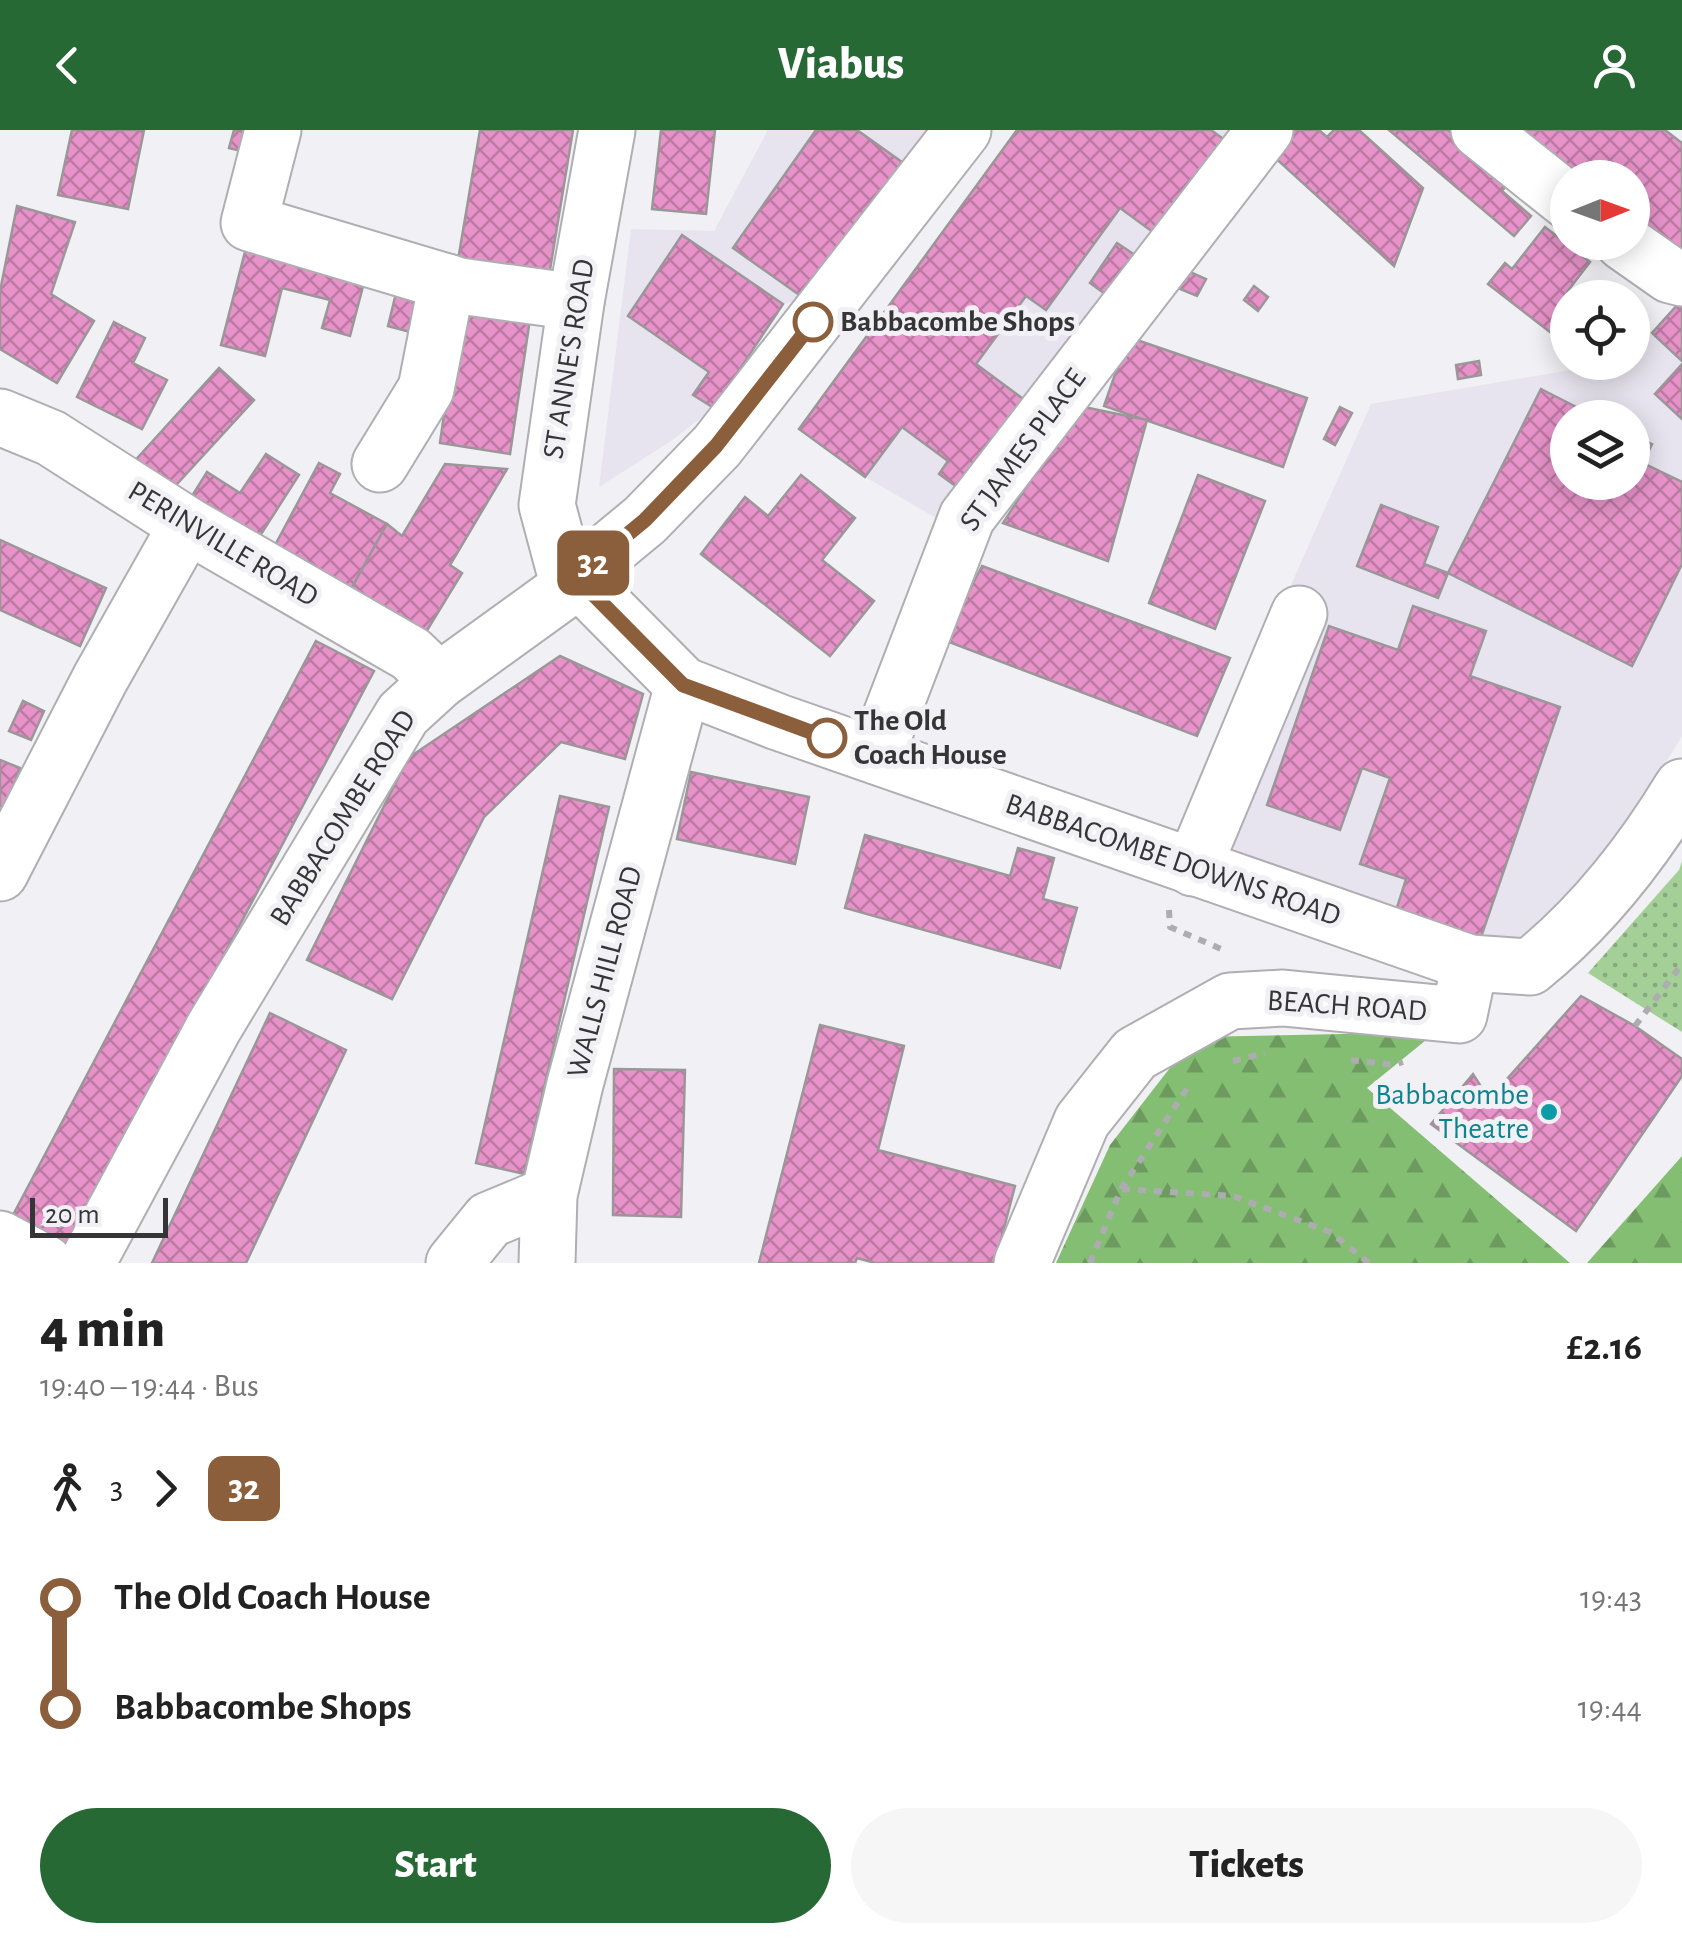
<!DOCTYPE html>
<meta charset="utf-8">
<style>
:root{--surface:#fff;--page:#f6f6f6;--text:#222;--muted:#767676;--accent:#276934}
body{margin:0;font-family:"Alegreya Sans",sans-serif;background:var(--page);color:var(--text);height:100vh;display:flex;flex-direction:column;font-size:38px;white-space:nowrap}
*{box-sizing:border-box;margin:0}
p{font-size:32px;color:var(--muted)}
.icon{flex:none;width:55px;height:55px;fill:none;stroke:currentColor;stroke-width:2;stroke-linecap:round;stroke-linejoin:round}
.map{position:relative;height:1133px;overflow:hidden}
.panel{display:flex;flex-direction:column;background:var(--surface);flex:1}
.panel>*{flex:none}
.badge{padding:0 20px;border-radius:15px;font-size:35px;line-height:65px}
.needle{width:65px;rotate:89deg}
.tools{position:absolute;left:1550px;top:30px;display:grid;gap:20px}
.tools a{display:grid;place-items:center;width:100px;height:100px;border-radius:50%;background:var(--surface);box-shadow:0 5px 25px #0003;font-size:50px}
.scale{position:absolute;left:30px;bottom:25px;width:138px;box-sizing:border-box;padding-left:10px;border:5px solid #353436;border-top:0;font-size:28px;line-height:35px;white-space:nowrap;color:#353436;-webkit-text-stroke:8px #f1f0f4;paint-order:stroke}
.map>.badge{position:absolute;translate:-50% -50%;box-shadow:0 0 0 5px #fff}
.legs{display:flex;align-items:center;gap:15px;height:110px;padding:0 40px;font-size:32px}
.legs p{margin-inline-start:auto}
.head{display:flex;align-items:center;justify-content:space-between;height:170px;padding:0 40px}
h1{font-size:55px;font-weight:800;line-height:75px}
.action{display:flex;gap:20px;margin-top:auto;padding:20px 40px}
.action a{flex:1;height:115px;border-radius:60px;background:var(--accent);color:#fff;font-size:40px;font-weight:800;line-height:115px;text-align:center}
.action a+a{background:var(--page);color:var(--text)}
ul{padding:0 40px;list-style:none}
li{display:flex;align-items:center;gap:35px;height:110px;font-size:38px}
li i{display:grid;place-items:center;width:15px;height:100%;margin:0 12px;background:currentColor}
li i::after{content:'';width:25px;height:25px;margin:-12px;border:8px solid;border-radius:50%;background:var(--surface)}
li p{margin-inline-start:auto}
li:first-child i{background:linear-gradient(#0000 50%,currentColor 0)}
li:last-child i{background:linear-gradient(currentColor 50%,#0000 0)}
header{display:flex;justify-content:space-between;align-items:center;height:130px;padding:0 40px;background:var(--accent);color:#fff;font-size:45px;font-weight:800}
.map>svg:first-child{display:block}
.built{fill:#e7e4ef;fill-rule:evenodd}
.forest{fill:url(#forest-firs)}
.park{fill:url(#park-dots)}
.building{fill:url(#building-cross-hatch);stroke:#9b9799;stroke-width:2.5}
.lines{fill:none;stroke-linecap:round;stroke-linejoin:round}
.minor-casing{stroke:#afaeb2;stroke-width:59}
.major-casing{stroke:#afaeb2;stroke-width:59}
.path{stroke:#adacb0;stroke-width:6;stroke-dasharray:8 8;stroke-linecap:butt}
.minor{stroke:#fff;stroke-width:55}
.major{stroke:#fff;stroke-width:55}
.line-1-casing{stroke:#fff;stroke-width:22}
.line-1{stroke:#8b5e3c;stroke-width:15}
.stop-1-dot{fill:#fff;stroke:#8b5e3c;stroke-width:5}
.culture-dot{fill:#0f9aa8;stroke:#f1f0f4;stroke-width:4}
.labels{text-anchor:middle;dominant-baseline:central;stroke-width:10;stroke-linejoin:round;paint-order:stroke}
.stop-label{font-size:30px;font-weight:bold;fill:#353436;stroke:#f1f0f4;text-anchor:start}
.street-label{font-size:30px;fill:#353436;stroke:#f1f0f4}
.culture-label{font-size:30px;fill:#0d838f;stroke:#f1f0f4;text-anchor:end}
</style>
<header><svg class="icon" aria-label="back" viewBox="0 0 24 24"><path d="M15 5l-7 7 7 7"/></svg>Viabus<svg class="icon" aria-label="person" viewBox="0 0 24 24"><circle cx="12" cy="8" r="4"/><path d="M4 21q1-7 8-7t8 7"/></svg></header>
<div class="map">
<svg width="1682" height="1133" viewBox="0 0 1682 1133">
<defs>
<pattern id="forest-firs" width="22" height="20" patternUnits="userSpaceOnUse" patternTransform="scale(2.5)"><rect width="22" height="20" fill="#84be73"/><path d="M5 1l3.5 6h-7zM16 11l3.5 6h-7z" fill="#6d9b5f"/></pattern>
<pattern id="park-dots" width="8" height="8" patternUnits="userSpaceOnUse" patternTransform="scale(2.5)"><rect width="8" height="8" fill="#a4d098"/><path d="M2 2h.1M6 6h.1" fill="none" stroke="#86aa7d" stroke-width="1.8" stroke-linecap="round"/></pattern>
<pattern id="building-cross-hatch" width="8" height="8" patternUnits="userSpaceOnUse" patternTransform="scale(2.5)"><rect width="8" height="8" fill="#e793c9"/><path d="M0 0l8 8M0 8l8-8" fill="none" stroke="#bc79a4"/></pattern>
</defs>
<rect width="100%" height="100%" fill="#f1f0f4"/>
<g class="built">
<path d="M768 0H926L805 169 783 174 714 278 671 311 599 357 631 99 714 101Z"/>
<path d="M1017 0H1265L945 393 865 347 799 299Z"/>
<path d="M1679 173 1682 176V606L1552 819 1479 813 1380 782 1184 697 1371 274 1594 236 1597 233 1632 232 1633 203H1652ZM1568 288H1632V352H1568Z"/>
</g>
<g class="forest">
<path d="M1436 902 1367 958 1570 1133H1056L1110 1015 1194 907Z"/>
<path d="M1682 1026V1133H1587Z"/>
</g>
<path class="park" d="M1682 731V902L1588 843 1679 740Z"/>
<g class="building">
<path d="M72 0H144L128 79 58 65Z"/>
<path d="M234 0H260L254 24 229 18Z"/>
<path d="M480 0H573L548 152 457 136Z"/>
<path d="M661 0H715L706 84 652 79Z"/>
<path d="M816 0H857L902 32 805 169 733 118Z"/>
<path d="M1017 0H1211L1226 11 1157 105 1120 78 1046 180 1026 166 976 234 1030 274 965 363 939 344 948 331 902 297 865 347 799 299Z"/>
<path d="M1287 0H1319L1327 7 1334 0H1359L1423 58 1394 136 1270 23Z"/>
<path d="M1389 0H1448L1509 52 1502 61 1531 86 1514 106Z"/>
<path d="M1516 0H1665L1682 13V127L1632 89V48H1578Z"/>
<path d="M17 76 75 92 51 164 94 191 57 253 0 219V161Z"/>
<path d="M1545 97 1590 132 1567 162 1574 168H1568V216L1488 154 1505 133 1512 139Z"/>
<path d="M682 105 783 174 714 278 693 265 709 242 628 186Z"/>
<path d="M1117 113 1141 129 1112 169 1090 153Z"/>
<path d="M247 114 366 145 350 206 322 198 330 170 282 158 265 226 221 215Z"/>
<path d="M1181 138 1206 149 1197 166 1173 156Z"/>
<path d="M398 155 420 160 410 202 388 196Z"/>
<path d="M1254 156 1268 167 1258 181 1244 170Z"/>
<path d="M1679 173 1682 176V231L1652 203Z"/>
<path d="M459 179 530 189 510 324 440 313Z"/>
<path d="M114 192 145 208 133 233 167 250 142 299 77 267Z"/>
<path d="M1128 207 1307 268 1283 337 1104 276Z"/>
<path d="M1479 231 1481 245 1458 249 1456 235Z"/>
<path d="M1682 234V289L1655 264Z"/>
<path d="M219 238 254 270 166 366 132 334Z"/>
<path d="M1541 259 1598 288H1568V352H1632V305L1652 314 1643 333 1682 352V434L1632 536 1448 443Z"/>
<path d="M1079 276 1147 290 1108 431 1003 393Z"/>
<path d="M1340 277 1352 283 1335 315 1324 309Z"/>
<path d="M266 324 299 345 256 412 190 369 207 342 240 363Z"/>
<path d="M319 333 340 344 330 363 387 394 350 461 273 419Z"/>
<path d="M445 334 507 339 450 435 462 443 426 502 350 461 387 394 402 406Z"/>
<path d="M801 345 855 388 822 430 874 471 830 526 701 424 745 367 768 386Z"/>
<path d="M1198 345 1265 371 1215 499 1149 473Z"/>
<path d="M1381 375 1438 397 1424 434 1448 443 1438 468 1357 436Z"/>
<path d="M0 410 106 458 80 516 0 480Z"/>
<path d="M982 436 1230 528 1197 606 944 510Z"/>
<path d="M1413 476 1486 501 1470 546 1560 577 1479 813 1395 784 1406 749 1360 734 1390 648 1362 638 1340 700 1267 675 1329 496 1398 520Z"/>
<path d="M316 511 374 541 69 1118 12 1087Z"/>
<path d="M560 526 643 564 625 629 561 612 484 687 392 869 307 830 408 628Z"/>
<path d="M23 571 44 581 31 610 9 601Z"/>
<path d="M0 630 20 638 5 678 0 676Z"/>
<path d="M691 642 809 667 795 734 677 709Z"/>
<path d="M560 666 609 677 524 1044 476 1033Z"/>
<path d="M865 705 1010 746 1018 718 1054 728 1043 769 1077 778 1060 838 845 778Z"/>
<path d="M1581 866 1635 896 1682 929V946L1576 1101 1431 994 1473 944 1489 969Z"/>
<path d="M270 883 346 920 246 1133H152Z"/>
<path d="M820 895 904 916 878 1020 1015 1056 995 1133H875L857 1128 855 1133H759Z"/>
<path d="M614 939 685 940 681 1087 613 1085Z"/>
</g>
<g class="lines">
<defs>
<g id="minor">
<path d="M273 0 249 93 460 156 576 172"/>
<path d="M1479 0 1568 71"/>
<path d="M1623 112 1670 145 1682 148"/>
<path d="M0 287 51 308 187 395 411 524 439 551"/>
<path d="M380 334 426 259 447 152"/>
<path d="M576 447 683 555 778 592 1470 833 1530 837C1591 788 1642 723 1682 657"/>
<path d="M569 457 547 375 576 172 607 0"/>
<path d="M876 625 967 387 1265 0"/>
<path d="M1193 738 1299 484"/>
<path d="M0 743 100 549 187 395"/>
<path d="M0 1109 45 1133"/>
<path d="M454 1133 489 1090 549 1065"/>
<path d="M547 1133 549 1065 575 954 683 555"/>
<path d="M1022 1133 1082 991 1135 924 1230 871 1283 868 1459 885 1470 833"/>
</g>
<path id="major" d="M87 1133 214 897 403 584 439 551 569 457 576 447 645 390 717 316 963 0"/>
</defs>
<use href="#minor" class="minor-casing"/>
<use href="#major" class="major-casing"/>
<g class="path">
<path d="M1169 780 1170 797 1226 821"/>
<path d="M1635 896 1682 834"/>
<path d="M1351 930 1394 935 1403 932"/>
<path d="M1233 931 1265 923"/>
<path d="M1122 1059 1233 1066 1330 1102 1369 1133"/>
<path d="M1090 1133 1121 1059 1190 954"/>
</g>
<use href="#minor" class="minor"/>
<use href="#major" class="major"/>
</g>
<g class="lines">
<defs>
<path id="line-1" d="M813 192 716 316 645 390 576 447 683 555 827 608"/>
</defs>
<use href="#line-1" class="line-1-casing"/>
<use href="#line-1" class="line-1"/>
</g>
<g class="stop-1-dot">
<circle cx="813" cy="192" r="18"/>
<circle cx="827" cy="608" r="18"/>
</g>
<circle class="culture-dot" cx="1549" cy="982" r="10"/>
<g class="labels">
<g class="stop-label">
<text x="840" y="192">Babbacombe Shops</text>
<text x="854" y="591">The Old<tspan x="854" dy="34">Coach House</tspan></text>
</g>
<g class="street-label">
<text transform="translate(569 229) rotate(-81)">ST ANNE'S ROAD</text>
<text transform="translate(1023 320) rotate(-54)">ST JAMES PLACE</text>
<text transform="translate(223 414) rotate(31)">PERINVILLE ROAD</text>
<text transform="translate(343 688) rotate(-58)">BABBACOMBE ROAD</text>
<text transform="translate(1173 730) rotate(19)">BABBACOMBE DOWNS ROAD</text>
<text transform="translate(605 842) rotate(-75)">WALLS HILL ROAD</text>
<text transform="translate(1347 876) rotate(4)">BEACH ROAD</text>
</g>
<g class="culture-label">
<text x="1529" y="965">Babbacombe<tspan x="1529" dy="34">Theatre</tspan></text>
</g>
</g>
</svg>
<div class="tools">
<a><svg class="needle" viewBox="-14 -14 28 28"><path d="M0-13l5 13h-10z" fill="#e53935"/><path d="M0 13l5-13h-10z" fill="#767676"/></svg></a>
<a><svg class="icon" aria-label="locate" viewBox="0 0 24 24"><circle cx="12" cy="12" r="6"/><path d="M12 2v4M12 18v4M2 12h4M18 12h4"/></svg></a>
<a><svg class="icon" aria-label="layers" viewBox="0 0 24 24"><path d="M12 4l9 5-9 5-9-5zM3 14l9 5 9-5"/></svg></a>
</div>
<div class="scale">20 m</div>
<b class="badge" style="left:593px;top:433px;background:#8b5e3c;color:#fff">32</b>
</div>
<section class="panel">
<div class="head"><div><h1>4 min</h1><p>19:40 – 19:44 · Bus</p></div><b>£2.16</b></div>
<div class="legs"><svg class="icon" aria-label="walk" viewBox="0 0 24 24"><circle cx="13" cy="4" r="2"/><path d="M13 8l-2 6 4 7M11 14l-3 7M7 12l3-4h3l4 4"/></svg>3<svg class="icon" aria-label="forward" viewBox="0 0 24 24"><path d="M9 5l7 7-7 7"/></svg><b class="badge" style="background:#8b5e3c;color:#fff">32</b></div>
<ul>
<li><i style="color:#8b5e3c"></i><b>The Old Coach House</b><p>19:43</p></li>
<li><i style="color:#8b5e3c"></i><b>Babbacombe Shops</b><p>19:44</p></li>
</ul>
<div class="action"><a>Start</a><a>Tickets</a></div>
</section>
